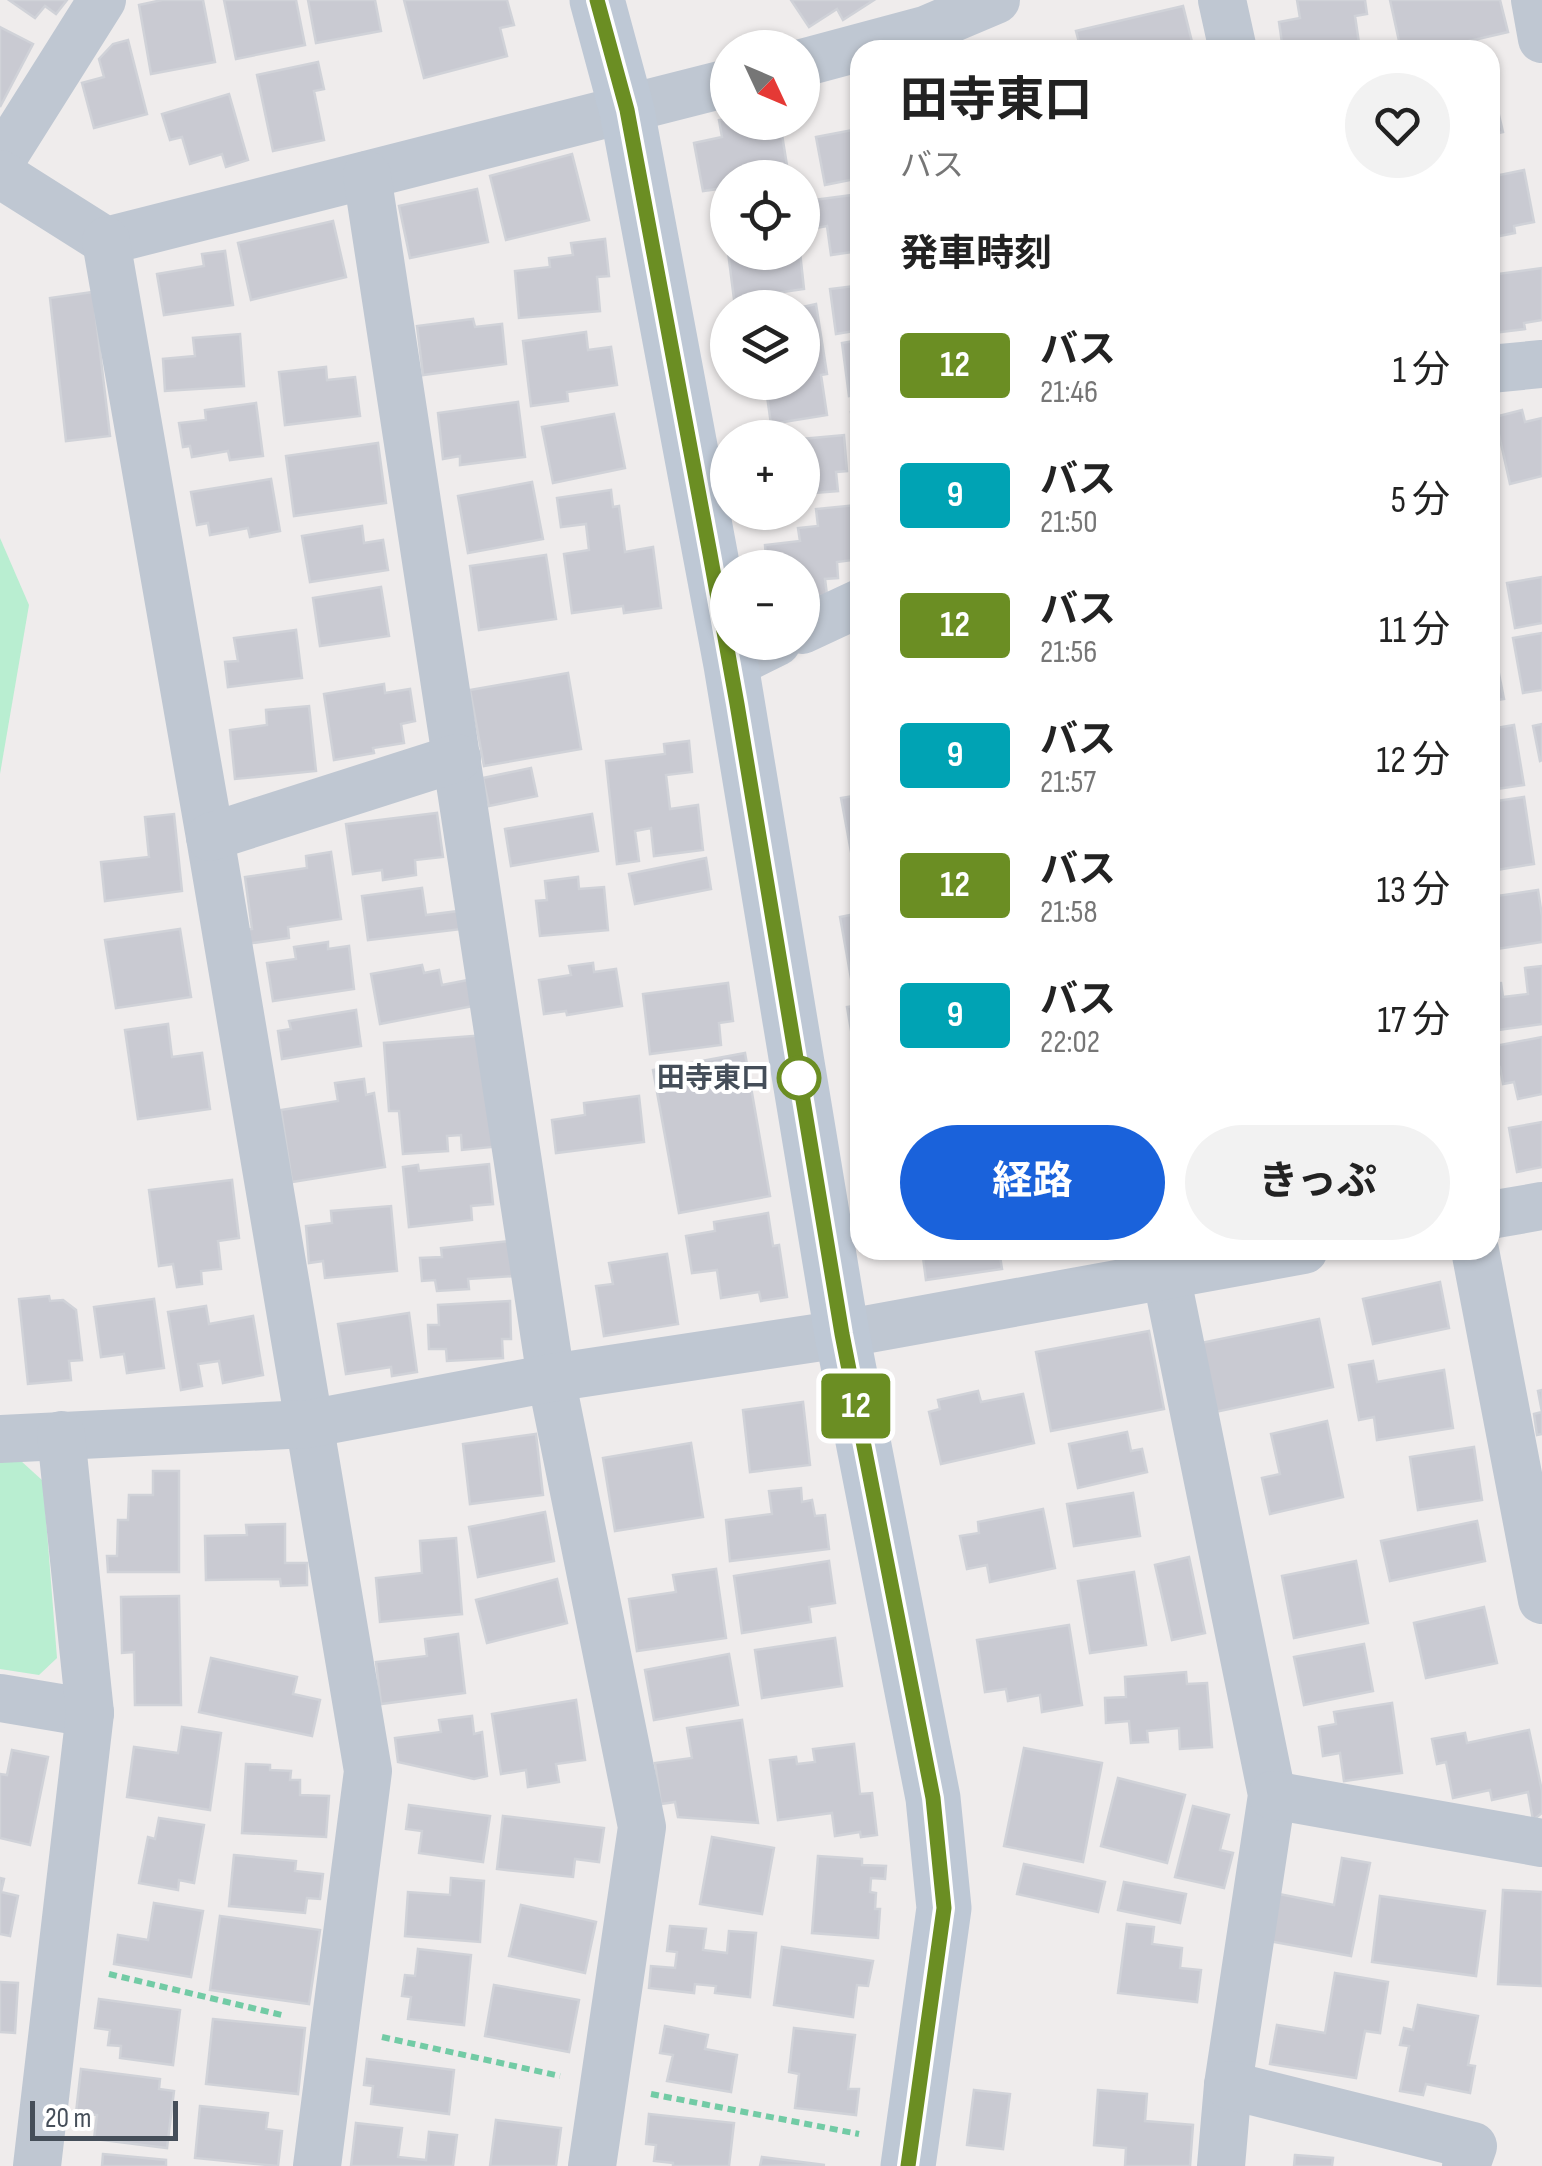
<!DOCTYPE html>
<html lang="ja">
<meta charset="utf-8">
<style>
:root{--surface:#fff;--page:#f2f2f2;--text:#222;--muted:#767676;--accent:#1a62db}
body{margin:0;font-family:"Sofia Sans Condensed","Noto Sans JP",sans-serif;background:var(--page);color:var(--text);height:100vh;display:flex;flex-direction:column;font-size:38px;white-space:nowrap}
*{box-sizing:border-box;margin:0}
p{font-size:32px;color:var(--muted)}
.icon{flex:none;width:55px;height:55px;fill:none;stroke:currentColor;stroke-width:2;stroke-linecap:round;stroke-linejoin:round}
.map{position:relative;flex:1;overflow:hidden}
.details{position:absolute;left:850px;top:40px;width:650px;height:1220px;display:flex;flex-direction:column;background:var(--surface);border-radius:30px;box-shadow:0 2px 8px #0004}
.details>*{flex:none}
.badge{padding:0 20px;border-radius:8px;font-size:35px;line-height:65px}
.needle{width:65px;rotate:134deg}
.fabs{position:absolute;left:710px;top:30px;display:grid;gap:20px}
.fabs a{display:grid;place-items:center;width:110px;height:110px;border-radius:50%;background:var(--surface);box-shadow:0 2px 8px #0004;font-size:50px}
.scale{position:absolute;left:30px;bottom:25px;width:148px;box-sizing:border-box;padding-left:10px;border:5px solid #454e59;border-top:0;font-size:28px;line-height:35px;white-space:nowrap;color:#454e59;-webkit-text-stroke:8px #fff;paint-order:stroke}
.map>.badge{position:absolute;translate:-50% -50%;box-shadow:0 0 0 5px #fff}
h2{padding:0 50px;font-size:38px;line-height:90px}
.round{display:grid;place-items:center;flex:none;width:105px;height:105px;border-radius:52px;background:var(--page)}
.headline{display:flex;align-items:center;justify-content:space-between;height:170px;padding:0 50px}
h1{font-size:48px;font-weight:700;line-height:75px}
.button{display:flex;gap:20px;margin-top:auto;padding:20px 50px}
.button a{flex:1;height:115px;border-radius:60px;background:var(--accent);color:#fff;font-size:40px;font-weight:700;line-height:115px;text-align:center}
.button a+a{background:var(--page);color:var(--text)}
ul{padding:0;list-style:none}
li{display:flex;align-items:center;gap:30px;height:130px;padding:0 50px}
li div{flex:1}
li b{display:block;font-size:38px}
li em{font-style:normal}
li .badge{min-width:110px;font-weight:700;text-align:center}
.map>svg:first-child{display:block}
.green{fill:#b9eed1}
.building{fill:#c9cad2;stroke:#d0d2d8;stroke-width:2.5}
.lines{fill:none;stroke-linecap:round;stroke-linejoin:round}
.path{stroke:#72cba5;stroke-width:6;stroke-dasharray:8 5;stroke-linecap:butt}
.street{stroke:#bfc7d2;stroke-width:48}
.secondary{stroke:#bec8d5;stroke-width:55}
.line-casing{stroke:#fff;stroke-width:22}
.line{stroke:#6b8e23;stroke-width:15}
.stop-dot{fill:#fff;stroke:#6b8e23;stroke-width:5}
.labels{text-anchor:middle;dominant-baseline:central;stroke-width:8;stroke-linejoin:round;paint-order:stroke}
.stop-label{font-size:28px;font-weight:bold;fill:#454e59;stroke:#fff;text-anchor:end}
</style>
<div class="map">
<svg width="1542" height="2166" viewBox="0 0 1542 2166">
<rect width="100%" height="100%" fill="#efecec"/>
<g class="green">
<path d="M0 538 29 605 0 774Z"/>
<path d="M21 1461 43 1481 57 1658 39 1675 0 1669V1462Z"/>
</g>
<g class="building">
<path d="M9 0H67L56 14 45 6 35 18Z"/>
<path d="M162 0H203L215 62 151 74 139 5Z"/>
<path d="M224 0H296L305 45 236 59Z"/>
<path d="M308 0H375L381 31 316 43Z"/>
<path d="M404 0H507L514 25 500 28 507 56 424 78Z"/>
<path d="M791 0H874L843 20 837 9 809 27Z"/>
<path d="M1297 0H1365L1367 14 1355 16 1359 43 1316 50H1283L1279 22 1300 18Z"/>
<path d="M1390 0H1500L1508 32 1431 50H1401Z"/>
<path d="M1183 6 1194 50H1081L1076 31Z"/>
<path d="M0 27 33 44 0 107Z"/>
<path d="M128 40 147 114 94 128 82 83 104 77 99 59 113 44Z"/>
<path d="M318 62 324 89 314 91 324 140 273 151 257 75Z"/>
<path d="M1490 77 1503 132 1490 135Z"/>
<path d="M229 94 248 160 226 167 222 154 190 164 182 137 170 140 162 114Z"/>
<path d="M860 115V178L825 185 816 137 858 129 856 116Z"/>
<path d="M728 119V122H780L789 178H728L727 204 725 188 703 191 694 143 722 137 719 120Z"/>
<path d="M572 154 589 220 506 240 490 176Z"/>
<path d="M1524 170 1534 222 1514 226 1515 233 1490 238V177Z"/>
<path d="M477 189 488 242 410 258 399 206Z"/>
<path d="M860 194V251L831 255 827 226 816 228 813 200Z"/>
<path d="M333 221 346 277 251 300 238 243Z"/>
<path d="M605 239 609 276 597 277 600 311 519 318 515 271 550 267 549 258 573 255 571 243Z"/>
<path d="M225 251 233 305 164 315 157 274 204 266 202 254Z"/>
<path d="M728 252H800L804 289 734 299Z"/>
<path d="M860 265V330L836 334 830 289 855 286 852 266Z"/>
<path d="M1542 268V320L1524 323 1525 329 1492 333 1490 275Z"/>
<path d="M93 292 110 436 66 441 50 298Z"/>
<path d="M816 304 827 374 821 375 827 415 771 424 765 382H802V308H798Z"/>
<path d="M473 319 475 327 502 324 506 364 423 375 417 326Z"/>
<path d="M586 332 588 350 611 347 617 385 567 392 568 401 531 406 523 341Z"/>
<path d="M240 334 244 386 165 391 163 359 195 356 193 338Z"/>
<path d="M860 340V394L849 396 842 343Z"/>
<path d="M326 367 327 380 355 377 360 416 285 425 279 372Z"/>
<path d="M518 402 525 457 460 465V456L443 459 438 413Z"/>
<path d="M256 403 263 456 230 460 228 451 192 457 190 446 183 447 179 423 206 420 205 410Z"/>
<path d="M1522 410 1525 422 1542 418V476L1510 484 1495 417Z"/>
<path d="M860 411V459H858L851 412Z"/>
<path d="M614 414 625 468 553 483 542 427Z"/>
<path d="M844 435 847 471 836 472 838 491 802 494V439Z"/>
<path d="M378 443 386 503 294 516 286 456Z"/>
<path d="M271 479 280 531 250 537 248 528 210 535 208 523 197 525 191 492Z"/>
<path d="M532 482 543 539 468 553 458 496Z"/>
<path d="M611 490 613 507 619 506 625 552 653 547 661 608 624 613 623 606 572 613 564 554 589 550 586 524 561 527 557 498Z"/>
<path d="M856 505 860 559 837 562 838 578 825 579 827 595 802 598V568H767L765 545 800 541 798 528 818 526 816 509Z"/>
<path d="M362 526 364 543 383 540 388 570 310 582 302 536Z"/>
<path d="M546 555 556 619 479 630 470 566Z"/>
<path d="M1542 577V623L1515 628 1507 583Z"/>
<path d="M381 587 389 636 320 646 313 598Z"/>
<path d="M296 630 302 678 228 687 225 662 238 661 234 638Z"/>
<path d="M1542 633V690L1523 693 1513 638Z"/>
<path d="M1490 644H1493L1504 699 1490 701Z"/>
<path d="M568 673 581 749 484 766 470 690Z"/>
<path d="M384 684 385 693 410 689 415 721 401 724 404 743 373 748 374 753 334 760 324 694Z"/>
<path d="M309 706 316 771 235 779 230 730 267 725 266 710Z"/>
<path d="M1542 724V760L1540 761 1533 726Z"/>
<path d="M1514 725 1524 785 1490 790V729Z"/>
<path d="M689 741 692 772 666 775 670 809 698 805 703 850 654 856 651 828 635 831 639 861 617 864 606 761 665 754 664 744Z"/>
<path d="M531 768 537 796 489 806 483 778Z"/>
<path d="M860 795V900L841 798Z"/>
<path d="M1524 797 1534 864 1490 871V802Z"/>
<path d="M437 813 443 857 415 860 416 875 383 880 382 870 353 874 346 824Z"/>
<path d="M174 814 182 891 105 901 101 862 149 857 145 817Z"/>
<path d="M592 814 598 851 511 866 505 829Z"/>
<path d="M331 852 341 919 288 927 289 938 246 944 245 930 252 929 245 877 307 868 306 856Z"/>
<path d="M706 858 711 889 635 904 629 874Z"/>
<path d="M578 877 579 889 604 887 608 930 540 936 536 901 547 900 545 881Z"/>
<path d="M422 888 426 915 459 911 462 929 368 940 362 896Z"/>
<path d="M1538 890 1542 916V942L1490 950V897Z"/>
<path d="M860 913V982L852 984 840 917Z"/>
<path d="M180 929 191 997 116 1008 105 940Z"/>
<path d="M328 942V949L349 946 354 989 273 1001 267 963 296 959 294 947Z"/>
<path d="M593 963 594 972 616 969 622 1006 567 1015 566 1011 544 1014 539 980 571 975 569 966Z"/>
<path d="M422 965 424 973 439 970 442 985 468 980 473 1006 380 1024 371 974Z"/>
<path d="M1542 966V1024L1490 1031V984L1501 983 1503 997 1528 994 1525 968Z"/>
<path d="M728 983 733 1021 719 1023 721 1045 650 1054 643 994Z"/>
<path d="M860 1005V1028L851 1030 847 1007Z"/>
<path d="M356 1010 361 1046 282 1059 278 1031 291 1029 289 1021Z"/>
<path d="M168 1024 172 1057 202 1053 210 1109 138 1119 125 1030Z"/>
<path d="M485 1035 502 1146 462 1150 461 1135 447 1136 448 1151 403 1154 399 1111H389L384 1043Z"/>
<path d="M1542 1037V1094L1518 1099 1514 1082 1503 1084 1500 1067 1490 1068V1047Z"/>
<path d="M745 1053 770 1196 679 1213 653 1070Z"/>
<path d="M364 1079 366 1095 374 1093 385 1167 292 1182 281 1110 338 1101 335 1083Z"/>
<path d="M639 1096 644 1142 556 1153 552 1120 585 1115 584 1103Z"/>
<path d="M1542 1122V1167L1517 1172 1509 1128Z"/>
<path d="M489 1164 493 1204 471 1206 472 1220 409 1227 403 1167 418 1165 419 1171Z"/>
<path d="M232 1180 239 1238 218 1241 221 1269 201 1271 202 1284 177 1287 173 1264 159 1266 149 1190Z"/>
<path d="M391 1206 397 1271 325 1278 323 1261 309 1263 306 1226 332 1223 331 1211Z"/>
<path d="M768 1213 773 1246 779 1245 787 1297 761 1301 759 1292 721 1298 717 1270 692 1273 686 1236 715 1231 714 1222Z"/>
<path d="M511 1241 515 1276 468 1279 469 1289 437 1291 435 1280 422 1281 420 1258 442 1257 441 1248Z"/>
<path d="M922 1250H999L1002 1269 926 1280Z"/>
<path d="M667 1254 678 1324 604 1336 596 1286 613 1284 609 1263Z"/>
<path d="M1440 1282 1449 1328 1373 1344 1363 1299Z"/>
<path d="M49 1296 50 1301 63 1300 76 1310 82 1360 69 1361 71 1380 28 1384 19 1299Z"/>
<path d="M154 1299 164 1368 127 1373 124 1354 101 1357 94 1307Z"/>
<path d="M510 1301 511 1339H502L503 1358 447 1361 446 1349H429L428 1325H439L438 1305Z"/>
<path d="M206 1306 209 1324 253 1316 263 1375 223 1383 219 1361 198 1364 202 1386 181 1390 168 1312Z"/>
<path d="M409 1313 417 1372 392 1376 391 1367 346 1374 338 1324Z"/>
<path d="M1319 1319 1333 1387 1215 1412 1201 1343Z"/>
<path d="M1149 1331 1164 1409 1051 1431 1036 1352Z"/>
<path d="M1373 1361 1377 1382 1444 1370 1453 1428 1377 1440 1374 1417 1359 1420 1349 1365Z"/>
<path d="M1542 1390V1434L1537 1435 1534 1414 1542 1412 1538 1391Z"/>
<path d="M978 1391 981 1402 1023 1394 1034 1443 941 1464 929 1412 940 1409 938 1400Z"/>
<path d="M803 1402 810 1465 750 1472 743 1410Z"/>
<path d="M1327 1421 1343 1497 1270 1514 1262 1478 1280 1474 1271 1434Z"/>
<path d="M1127 1432 1131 1451 1142 1449 1147 1472 1078 1488 1069 1444Z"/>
<path d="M536 1434 543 1495 470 1504 463 1444Z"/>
<path d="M691 1443 703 1517 615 1531 603 1458Z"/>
<path d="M1474 1447 1482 1500 1418 1510 1410 1457Z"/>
<path d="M153 1471H179V1572H108L107 1556H117L118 1520H128L129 1495H153Z"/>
<path d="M801 1488 802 1502 812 1500 815 1516 825 1515 829 1549 730 1561 726 1520 772 1514 769 1491Z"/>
<path d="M1133 1493 1140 1536 1074 1546 1067 1504Z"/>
<path d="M1043 1509 1055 1568 990 1582 987 1565 967 1569 960 1536 979 1533 978 1522Z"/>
<path d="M545 1512 554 1561 478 1577 469 1527Z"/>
<path d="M1477 1521 1485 1561 1390 1581 1381 1541Z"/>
<path d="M285 1524V1563H307V1585L281 1586 280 1579 206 1580 205 1536 247 1535 246 1525Z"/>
<path d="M456 1538 462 1614 380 1622 376 1578 422 1573 420 1541Z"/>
<path d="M1189 1557 1205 1633 1172 1640 1155 1565Z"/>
<path d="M829 1561 835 1603 809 1607 811 1622 742 1633 734 1576Z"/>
<path d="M1356 1561 1368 1623 1294 1638 1282 1576Z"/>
<path d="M716 1569 726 1638 637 1651 629 1599 676 1592 673 1575Z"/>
<path d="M1134 1572 1146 1645 1090 1653 1078 1581Z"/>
<path d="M557 1579 567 1623 487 1643 476 1600Z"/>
<path d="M179 1596 181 1705H135L134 1652 122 1653 121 1597Z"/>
<path d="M1484 1607 1497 1663 1426 1678 1414 1623Z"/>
<path d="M1069 1625 1082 1705 1042 1712 1040 1695 1008 1701 1006 1689 985 1692 977 1640Z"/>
<path d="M458 1634 465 1693 381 1704 376 1662 427 1656 425 1639Z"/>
<path d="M835 1638 842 1686 762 1698 755 1650Z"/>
<path d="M1364 1644 1373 1691 1304 1705 1294 1657Z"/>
<path d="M729 1654 738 1705 654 1720 645 1670Z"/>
<path d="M211 1658 297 1677 293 1694 320 1700 312 1736 199 1712Z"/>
<path d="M1186 1672 1187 1684 1207 1683 1212 1747 1180 1749 1179 1728 1147 1731 1148 1742 1131 1743 1129 1721 1106 1723 1105 1698 1126 1697 1125 1677Z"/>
<path d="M576 1700 585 1760 556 1764 559 1782 528 1787 526 1770 501 1774 492 1714Z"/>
<path d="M1392 1703 1402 1773 1344 1781 1340 1753 1323 1756 1319 1727 1336 1724 1334 1712Z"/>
<path d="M472 1716 474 1734 482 1732 487 1776 474 1779 398 1762 395 1738 441 1732 439 1720Z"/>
<path d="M742 1720 758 1823 678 1817 675 1802 661 1804 655 1763 692 1758 687 1728Z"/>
<path d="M182 1727 221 1733 210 1810 127 1797 134 1747 178 1753Z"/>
<path d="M1529 1730 1542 1791V1813L1533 1820 1528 1792 1492 1800 1490 1790 1453 1798 1446 1762 1437 1764 1432 1739 1465 1733 1467 1743Z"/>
<path d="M854 1744 860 1794 872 1793 877 1835 861 1837 860 1832 835 1836 832 1813 778 1820 770 1760 796 1757 797 1764 815 1762 813 1749Z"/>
<path d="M1024 1748 1102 1763 1083 1862 1004 1846Z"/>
<path d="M12 1750 48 1757 30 1845 0 1838V1774L7 1775Z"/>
<path d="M246 1764 270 1765V1770L291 1771 290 1780H300V1795L329 1796 326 1837 242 1833Z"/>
<path d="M1118 1778 1185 1795 1167 1863 1101 1846Z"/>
<path d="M409 1805 490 1816 483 1862 419 1853 422 1831 406 1829Z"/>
<path d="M1193 1806 1229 1815 1220 1850 1233 1853 1224 1888 1175 1877Z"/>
<path d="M503 1816 604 1828 599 1862 575 1859 573 1877 497 1869Z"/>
<path d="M159 1818 204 1825 194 1883 179 1880 178 1890 139 1883 148 1837 155 1839Z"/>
<path d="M712 1837 774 1848 762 1914 700 1904Z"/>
<path d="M234 1855 296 1861 295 1871 323 1874 320 1899 307 1898 305 1913 229 1906Z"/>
<path d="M818 1856 862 1859V1865L886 1866 885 1879 871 1878 870 1892 876 1893 875 1909H880L878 1938 812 1933Z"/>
<path d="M1342 1858 1370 1863 1351 1956 1269 1941 1279 1894 1334 1905Z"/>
<path d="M1024 1864 1105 1882 1098 1912 1017 1894Z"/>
<path d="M0 1878 4 1879 1 1892 18 1896 10 1936 0 1934Z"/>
<path d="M451 1878 484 1881 480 1942 405 1936 408 1892 450 1895Z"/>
<path d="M1124 1882 1186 1894 1180 1923 1118 1910Z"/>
<path d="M1503 1890 1542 1892V1986L1498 1984Z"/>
<path d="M1380 1896 1485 1911 1476 1976 1372 1962Z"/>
<path d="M154 1903 203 1911 191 1977 114 1964 118 1935 148 1940Z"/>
<path d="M521 1905 596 1922 585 1973 509 1956Z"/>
<path d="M220 1916 320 1930 309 2004 210 1990Z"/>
<path d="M1127 1924 1154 1927 1152 1944 1182 1948 1180 1968 1201 1970 1197 2002 1118 1993Z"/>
<path d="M670 1926 706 1929 703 1950 727 1953 729 1931 756 1933 750 1997 715 1993 716 1986 695 1984 694 1993 649 1988 651 1966 675 1968 677 1952 667 1951Z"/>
<path d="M782 1947 873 1961 868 1986 857 1985 853 2017 774 2005Z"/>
<path d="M418 1949 471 1955 464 2025 408 2019 411 1997 402 1996 405 1975 415 1976Z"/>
<path d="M1335 1973 1388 1982 1380 2033 1365 2031 1356 2078 1270 2064 1277 2025 1325 2033Z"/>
<path d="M0 1982 18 1983 15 2033 0 2032Z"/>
<path d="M494 1985 579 2000 569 2052 485 2036Z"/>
<path d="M99 1999 180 2010 173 2065 120 2058 121 2046 108 2045 110 2030 95 2028Z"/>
<path d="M1418 2005 1478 2016 1468 2065 1475 2066 1470 2093 1426 2084 1423 2095 1400 2091 1409 2046 1400 2045 1404 2028 1413 2030Z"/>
<path d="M213 2019 305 2028 298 2094 206 2084Z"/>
<path d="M665 2026 708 2035 705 2049 737 2055 731 2092 667 2081 673 2055 660 2053Z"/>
<path d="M794 2028 855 2035 848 2089H859L856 2115 795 2108 799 2074 789 2072Z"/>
<path d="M367 2059 454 2070 449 2114 371 2104 373 2086 364 2085Z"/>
<path d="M81 2069 160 2079 159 2089 174 2091 167 2148 94 2139 97 2115 76 2113Z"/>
<path d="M974 2090 1010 2094 1003 2149 967 2145Z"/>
<path d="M1098 2090 1147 2094 1145 2121 1193 2125 1190 2166H1125L1126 2148 1094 2145Z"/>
<path d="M200 2106 268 2113 266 2129 282 2131 278 2166 195 2158Z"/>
<path d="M649 2114 734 2123 729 2166H673V2163L654 2161 656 2145 646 2144Z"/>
<path d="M496 2120 561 2128 556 2166H490Z"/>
<path d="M356 2123 402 2128 398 2157 426 2160 429 2132 457 2135 453 2166H351Z"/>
<path d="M103 2154 166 2160V2166H102Z"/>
<path d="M1295 2155 1333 2158 1332 2166H1294Z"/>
<path d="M762 2157 825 2165 760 2166Z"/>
</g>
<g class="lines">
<g class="path">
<path d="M109 1974 286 2016"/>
<path d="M382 2037 560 2076"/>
<path d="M651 2094 859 2134"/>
</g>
<g class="street">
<path d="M1222 0 1233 50"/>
<path d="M1535 0 1542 39"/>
<path d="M802 63 925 30 996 0"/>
<path d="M0 162 102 0"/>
<path d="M0 174 106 241 728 83"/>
<path d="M367 175 551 1378 642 1827 592 2166"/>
<path d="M106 241 210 837 368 1771 317 2166"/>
<path d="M1490 369 1542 364"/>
<path d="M802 630 860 603"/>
<path d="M731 665 777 642"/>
<path d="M210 837 457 758"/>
<path d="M1490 1215 1542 1206"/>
<path d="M1161 1250 1272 1795 1228 2085 1221 2166"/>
<path d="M1475 1250 1542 1600"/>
<path d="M0 1439 308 1424 551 1378 842 1334 1304 1250"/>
<path d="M0 1698 90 1713"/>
<path d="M1272 1795 1542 1843"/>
<path d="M1228 2085 1473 2146 1466 2166"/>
<path d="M37 2166 90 1713 61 1435"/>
</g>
<path class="secondary" d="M597 0 627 111 731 665 842 1334 933 1798 944 1908 908 2166"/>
</g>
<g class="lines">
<defs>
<path id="line" d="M597 0 627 110 710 554 737 704 842 1334 933 1798 944 1908 908 2166"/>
</defs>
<use href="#line" class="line-casing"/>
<use href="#line" class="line"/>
</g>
<circle class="stop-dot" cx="799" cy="1078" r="20"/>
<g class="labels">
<g class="stop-label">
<text x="769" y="1078">田寺東口</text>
</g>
</g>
</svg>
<div class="fabs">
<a><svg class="needle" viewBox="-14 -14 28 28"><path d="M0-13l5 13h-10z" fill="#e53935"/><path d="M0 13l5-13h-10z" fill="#767676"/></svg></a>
<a><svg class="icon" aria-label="locate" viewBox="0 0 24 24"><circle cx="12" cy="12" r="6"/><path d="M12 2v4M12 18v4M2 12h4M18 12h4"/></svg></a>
<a><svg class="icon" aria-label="layers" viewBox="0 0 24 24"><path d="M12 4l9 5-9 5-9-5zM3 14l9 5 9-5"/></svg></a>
<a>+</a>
<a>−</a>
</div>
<div class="scale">20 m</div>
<b class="badge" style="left:856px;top:1406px;background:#6b8e23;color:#fff">12</b>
<section class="details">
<div class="headline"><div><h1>田寺東口</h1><p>バス</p></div><a class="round"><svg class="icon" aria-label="heart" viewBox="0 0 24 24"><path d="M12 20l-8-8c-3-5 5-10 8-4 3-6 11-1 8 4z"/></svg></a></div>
<h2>発車時刻</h2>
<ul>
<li><span class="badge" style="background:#6b8e23;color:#fff">12</span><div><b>バス</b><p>21:46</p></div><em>1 分</em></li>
<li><span class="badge" style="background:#00a3b4;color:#fff">9</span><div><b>バス</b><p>21:50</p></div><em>5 分</em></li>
<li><span class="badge" style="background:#6b8e23;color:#fff">12</span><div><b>バス</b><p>21:56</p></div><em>11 分</em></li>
<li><span class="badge" style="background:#00a3b4;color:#fff">9</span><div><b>バス</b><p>21:57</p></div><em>12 分</em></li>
<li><span class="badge" style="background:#6b8e23;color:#fff">12</span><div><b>バス</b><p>21:58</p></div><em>13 分</em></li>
<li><span class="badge" style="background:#00a3b4;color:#fff">9</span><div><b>バス</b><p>22:02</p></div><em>17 分</em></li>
</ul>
<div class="button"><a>経路</a><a>きっぷ</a></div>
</section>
</div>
